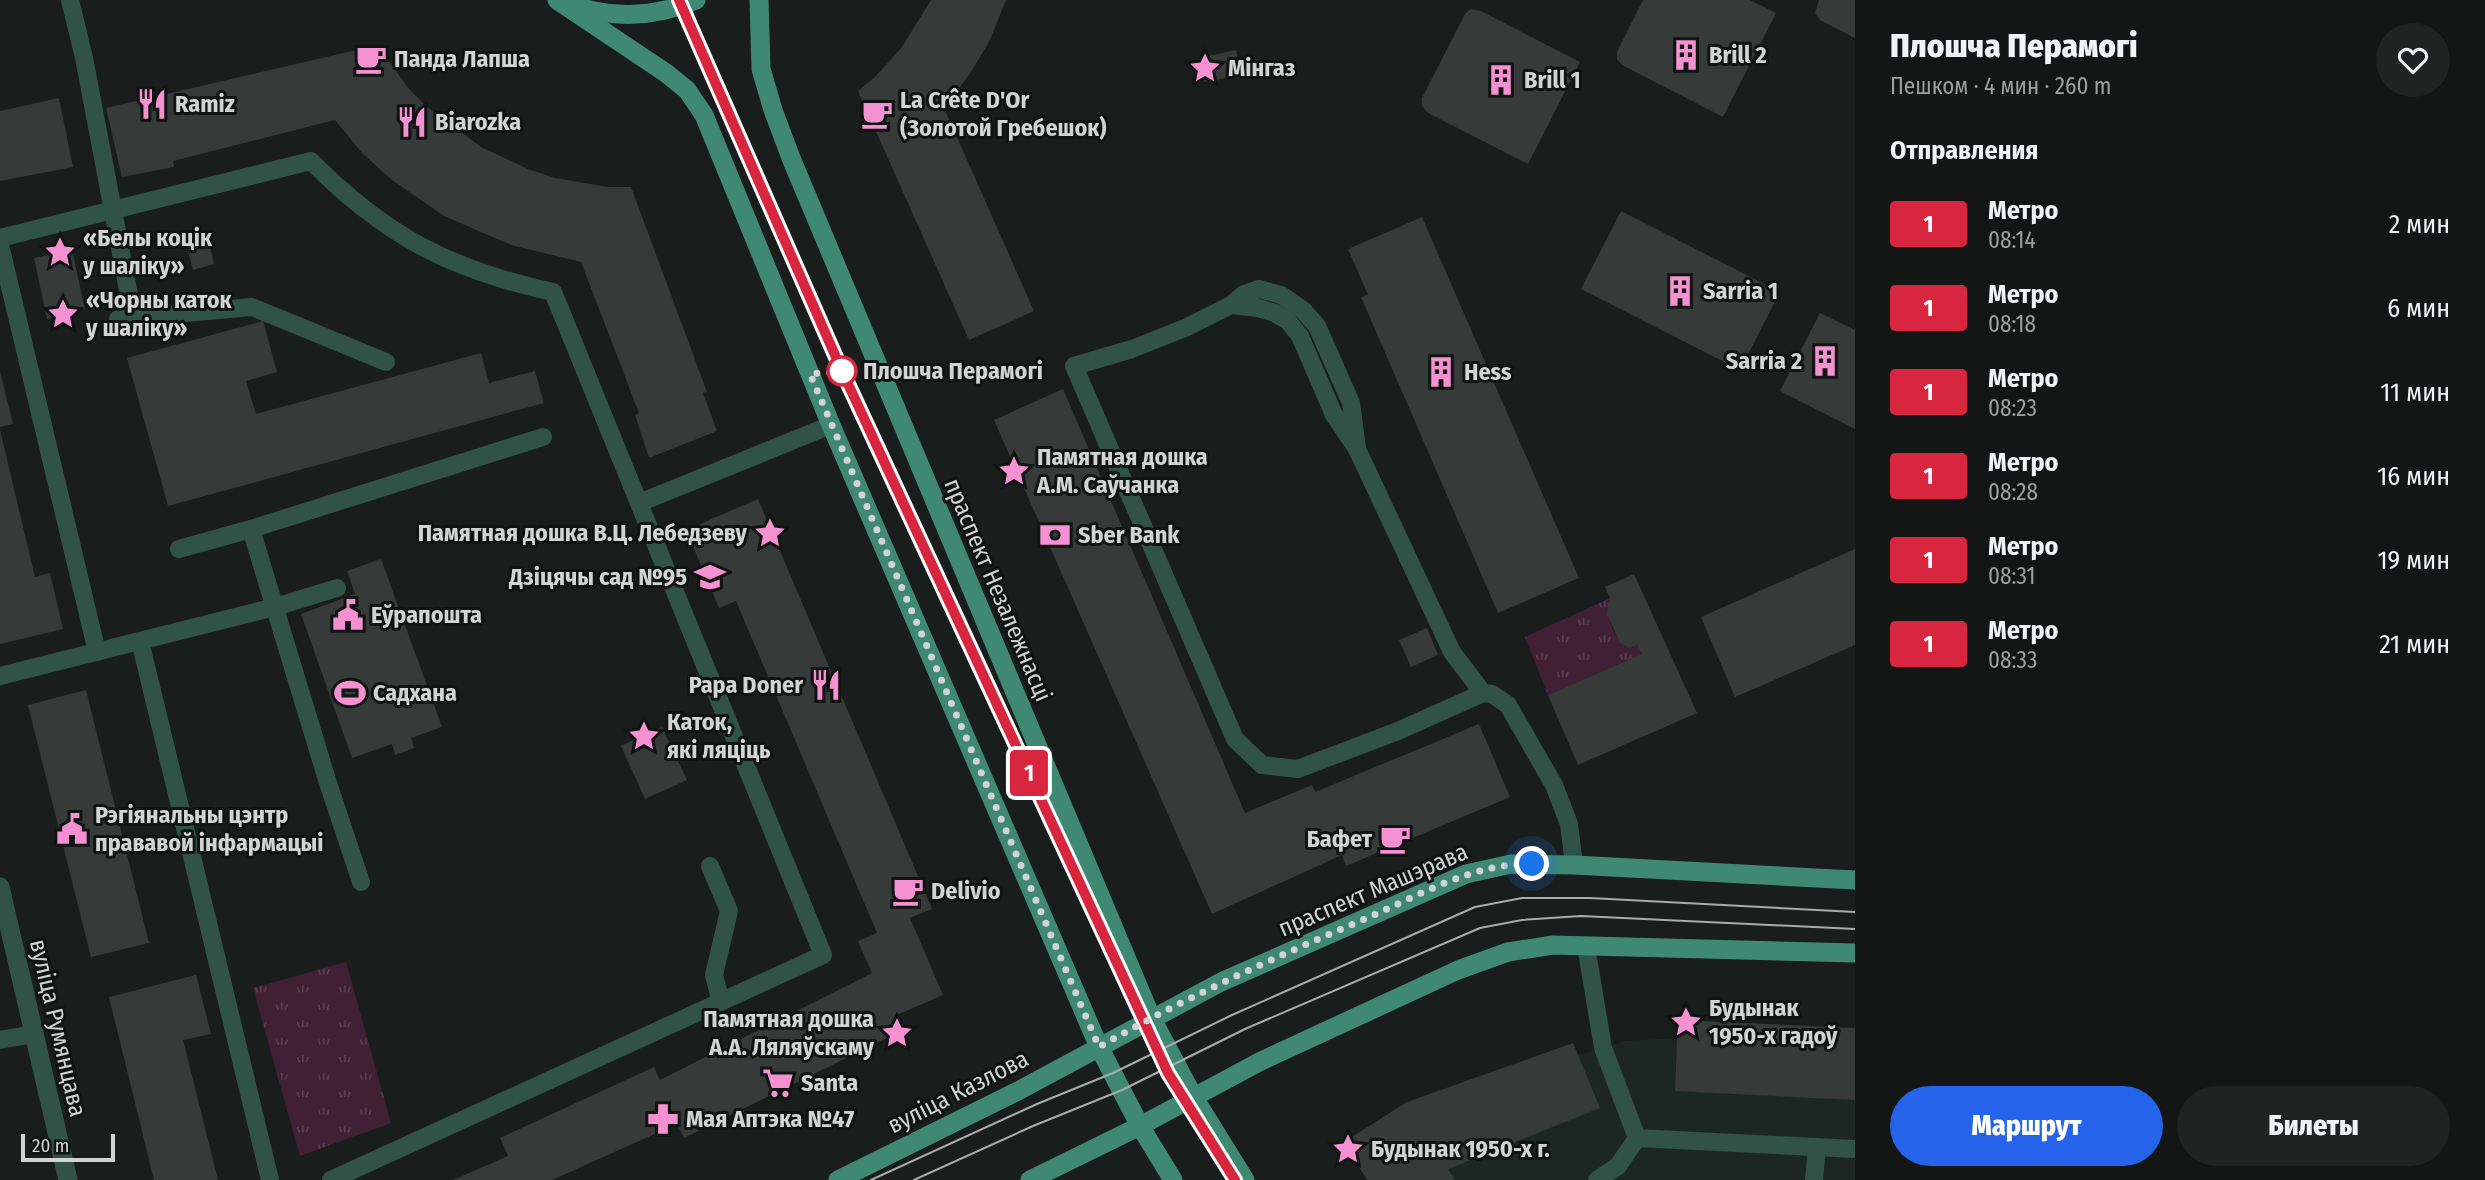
<!DOCTYPE html>
<html lang="ru">
<meta charset="utf-8">
<style>
:root{--surface:#131614;--page:#202322;--text:#f1f3f6;--muted:#9d9fa0;--accent:#2563eb}
body{margin:0;font-family:"Fira Sans Condensed",sans-serif;background:var(--page);color:var(--text);height:100vh;display:flex;flex-direction:column;font-size:26px;white-space:nowrap}
*{box-sizing:border-box;margin:0}
p{font-size:23px;color:var(--muted)}
.icon{flex:none;width:38px;height:38px;fill:none;stroke:currentColor;stroke-width:2;stroke-linecap:round;stroke-linejoin:round}
.map{position:relative;flex:1;overflow:hidden}
.side{display:flex;flex-direction:column;background:var(--surface);width:630px}
.side>*{flex:none}
.badge{padding:0 14px;border-radius:5px;font-size:24px;line-height:46px}
.scale{position:absolute;left:21px;bottom:18px;width:94px;box-sizing:border-box;padding-left:7px;border:4px solid #d1d4d3;border-top:0;font-size:19px;line-height:24px;white-space:nowrap;color:#d1d4d3;-webkit-text-stroke:5px #101412;paint-order:stroke}
.you{position:absolute;width:35px;height:35px;margin:-18px;border:5px solid #fff;border-radius:50%;background:#1a73e8;box-shadow:0 0 0 10px #1a73e833}
.map>.badge{position:absolute;translate:-50% -50%;box-shadow:0 0 0 4px #fff}
h2{padding:0 35px;font-size:26px;line-height:63px}
.round{display:grid;place-items:center;flex:none;width:74px;height:74px;border-radius:37px;background:var(--page)}
.headline{display:flex;align-items:center;justify-content:space-between;height:119px;padding:0 35px}
h1{font-size:33px;font-weight:800;line-height:52px}
.cta{display:flex;gap:14px;margin-top:auto;padding:14px 35px}
.cta a{flex:1;height:80px;border-radius:42px;background:var(--accent);color:#fff;font-size:28px;font-weight:800;line-height:80px;text-align:center}
.cta a+a{background:var(--page);color:var(--text)}
ul{padding:0;list-style:none}
li{display:flex;align-items:center;gap:21px;height:84px;padding:0 35px}
li div{flex:1}
li b{display:block;font-size:26px}
li em{font-style:normal}
li .badge{min-width:77px;font-weight:700;text-align:center}
main{display:flex;flex:1;min-height:0}
.map>svg:first-child{display:block}
.built{fill:#1c2723}
.grass{fill:url(#grass-tufts)}
.building{fill:#363b39}
.lines{fill:none;stroke-linecap:round;stroke-linejoin:round}
.service{stroke:#315247;stroke-width:18}
.tertiary{stroke:#315247;stroke-width:19}
.primary{stroke:#3f8972;stroke-width:19}
.tram{stroke:#a9acab;stroke-width:2}
.line-casing{stroke:#fff;stroke-width:16}
.line{stroke:#d7263d;stroke-width:10}
.walk{stroke:#d1d4d3;stroke-width:7;stroke-dasharray:0 12.6}
.stop-dot{fill:#fff;stroke:#d7263d;stroke-width:3.5}
.labels{text-anchor:middle;dominant-baseline:central;stroke-width:6;stroke-linejoin:round;paint-order:stroke}
.poi-label{font-size:24px;font-weight:bold;fill:#d1d4d3;stroke:#101412;text-anchor:start}
.stop-label{font-size:24px;font-weight:bold;fill:#d1d4d3;stroke:#101412;text-anchor:start}
.street-label{font-size:24px;fill:#d1d4d3;stroke:#101412}
</style>
<main>
<div class="map">
<svg width="1855" height="1180" viewBox="0 0 1855 1180">
<defs>
<pattern id="grass-tufts" width="24" height="20" patternUnits="userSpaceOnUse" patternTransform="scale(1.75)"><rect width="24" height="20" fill="#411f35"/><path d="M3 7l-1-3M5 7V3M7 7l1-3M15 17l-1-3M17 17v-4M19 17l1-3" fill="none" stroke="#5b3f51"/></pattern>
</defs>
<rect width="100%" height="100%" fill="#191d1b"/>
<path class="built" d="M1855 1028V1180H1367L1344 1142 1407 1102 1573 1043 1579 1055 1625 1041Z"/>
<g class="grass">
<path d="M1610 598C1606 617 1612 638 1630 648L1637 645 1642 654 1548 695 1525 637Z"/>
<path d="M346 962 391 1123 300 1156 253 988Z"/>
</g>
<g class="building">
<path d="M931 0H1006L989 42 971 72 944 108 1034 311 969 340 858 91 876 76 902 47Z"/>
<path d="M1643 0H1750L1776 13 1723 117 1622 65 1617 59V52Z"/>
<path d="M1819 0H1855V38L1820 20 1815 13Z"/>
<path d="M1471 9 1481 11 1580 62 1528 164 1428 113 1422 106V98L1465 14Z"/>
<path d="M378 45 408 88 427 107 481 147 528 169 555 178 608 187H631L707 392 703 393 717 431 649 458 635 415 639 413 581 262 511 245 444 216 392 180 363 154 335 120 173 161 174 167 122 177 106 108Z"/>
<path d="M1236 50 1241 75 1204 82 1199 58Z"/>
<path d="M59 98 73 167 0 181V111Z"/>
<path d="M1621 211 1780 292 1740 370 1581 289Z"/>
<path d="M1422 217 1579 578 1498 613 1361 297 1368 295 1348 249Z"/>
<path d="M209 241 214 264 193 270 187 247Z"/>
<path d="M72 250 85 309 47 319 34 258Z"/>
<path d="M1820 313 1855 330V429L1780 391Z"/>
<path d="M263 321 277 372 246 381 256 414 481 353 489 383 535 371 544 403 168 506 127 358Z"/>
<path d="M0 371 13 424 0 427Z"/>
<path d="M1063 389 1245 813 1312 785 1315 792 1479 724 1510 797 1346 866 1342 855 1212 914 994 420Z"/>
<path d="M0 430 35 577 50 573 63 629 0 644Z"/>
<path d="M758 499 932 909 910 918 943 995 897 1015 903 1030 684 1138 677 1124 552 1180H453L508 1156 500 1138 654 1067 660 1080 872 973 858 941 877 933 736 601 719 608 686 530Z"/>
<path d="M1855 549V645L1735 697 1701 617Z"/>
<path d="M381 559 442 727 411 738 414 748 395 755 392 744 352 758 301 614 355 594 347 571Z"/>
<path d="M1634 574 1697 713 1578 765 1548 695 1642 654 1637 645 1630 648 1620 643 1607 614 1610 598 1605 587Z"/>
<path d="M1427 628 1438 655 1411 667 1399 640Z"/>
<path d="M86 690 149 943 91 957 28 705Z"/>
<path d="M662 727 687 780 645 799 621 746Z"/>
<path d="M196 975 211 1034 183 1040 218 1180H154L109 997Z"/>
<path d="M1678 1020 1855 1028V1100L1675 1091Z"/>
<path d="M1573 1043 1600 1108 1448 1169 1455 1180H1367L1344 1142 1407 1102Z"/>
</g>
<g class="lines">
<g class="service">
<path d="M70 0 84 58 133 316"/>
<path d="M0 238 311 161C385 236 451 270 553 292L823 955 331 1180"/>
<path d="M0 245 97 652"/>
<path d="M1231 305 1258 308 1275 313 1288 321 1300 336 1334 415 1357 449 1452 652 1483 693"/>
<path d="M118 319 252 307 386 362"/>
<path d="M1357 449 1351 403 1317 326 1303 310 1281 295 1259 289 1244 294 1231 305 1185 328 1132 349 1074 366 1235 739 1262 765 1298 769 1398 731 1483 693 1492 694 1508 705 1554 785 1569 824 1574 865"/>
<path d="M639 503 831 425"/>
<path d="M179 549 251 529"/>
<path d="M140 641 270 1180"/>
<path d="M0 676 275 607 337 588"/>
<path d="M710 866 729 911 714 975 721 1002"/>
<path d="M361 882 328 783 251 529 543 437"/>
<path d="M1586 946 1603 1048 1637 1138 1855 1149"/>
<path d="M0 1040 34 1034"/>
<path d="M1597 1180 1618 1166 1637 1138"/>
<path d="M1814 1180 1817 1147"/>
</g>
<path class="tertiary" d="M0 887 68 1180"/>
<g class="primary">
<path d="M557 0 666 73 687 90 704 115 831 425 1099 1047 1140 1126 1173 1180"/>
<path d="M759 0 761 69 773 110 791 158 1151 1017 1193 1096 1245 1180"/>
<path d="M575 6C616 19 656 17 696 0"/>
<path d="M838 1180 1018 1091 1221 982 1466 874 1511 864 1574 865 1855 880"/>
<path d="M1030 1180 1140 1126 1261 1061 1458 970 1508 952 1553 945 1855 953"/>
</g>
<g class="tram">
<path d="M871 1180 1037 1104 1113 1073 1232 1015 1475 907 1522 898H1590L1855 912"/>
<path d="M914 1180 1033 1126 1122 1090 1245 1029 1480 928 1522 920 1581 916 1855 929"/>
</g>
</g>
<g class="lines">
<defs>
<path id="line" d="M679 0 842 371 1168 1073 1235 1180"/>
</defs>
<use href="#line" class="line-casing"/>
<use href="#line" class="line"/>
<path class="walk" d="M842 371 810 374 1099 1047C1186 997 1276 957 1367 918 1420 895 1473 863 1532 864"/>
</g>
<defs>
<symbol id="building-bare" viewBox="-9 -9 18 18"><path d="M-4-6H4V6H1V3H-1V6H-4ZM-2.5-4.3h1.7v1.8h-1.7ZM.8-4.3h1.7v1.8H.8ZM-2.5-1h1.7V.8h-1.7ZM.8-1h1.7V.8H.8Z" fill="#f590d1" stroke="#101412" stroke-width="2.5" paint-order="stroke"/></symbol>
<symbol id="cafe-bare" viewBox="-9 -9 18 18"><path d="M-5.5-4.5H6V0H3Q3 3.5 0 3.5H-2.5Q-5.5 3.5-5.5 0ZM3-3.2v2h1.7v-2ZM-6 4.5H4V6H-6Z" fill="#f590d1" stroke="#101412" stroke-width="2.5" paint-order="stroke"/></symbol>
<symbol id="sight-bare" viewBox="-9 -9 18 18"><path d="M0-6L1.8-2.2L6-1.7L2.9 1.2L3.7 5.4L0 3.3L-3.7 5.4L-2.9 1.2L-6-1.7L-1.8-2.2Z" fill="#f590d1" stroke="#101412" stroke-width="2.5" paint-order="stroke"/></symbol>
<symbol id="restaurant-bare" viewBox="-9 -9 18 18"><path d="M-5-6h1v4h1v-4h1v4h1v-4h1v5L-1.5 .5V6h-2V.5L-5-1ZM5-6V6H3V1.5H1.5Q1.5-4 5-6Z" fill="#f590d1" stroke="#101412" stroke-width="2.5" paint-order="stroke"/></symbol>
<symbol id="bank-bare" viewBox="-9 -9 18 18"><path d="M-6-4H6V4H-6ZM0-2.3a2.3 2.3 0 1 0 0 4.6a2.3 2.3 0 1 0 0-4.6Z" fill="#f590d1" stroke="#101412" stroke-width="2.5" paint-order="stroke"/></symbol>
<symbol id="school-bare" viewBox="-9 -9 18 18"><path d="M0-5L7-2L0 1L-7-2ZM-4 1L0 2.5L4 1V4Q0 6-4 4Z" fill="#f590d1" stroke="#101412" stroke-width="2.5" paint-order="stroke"/></symbol>
<symbol id="civic-bare" viewBox="-9 -9 18 18"><path d="M-.6-6.5H3V-4.5H.6V-3L4-1V1h2V6H-6V1h2V-1L-.6-3ZM-1.2 2.5V6h2.4V2.5Z" fill="#f590d1" stroke="#101412" stroke-width="2.5" paint-order="stroke"/></symbol>
<symbol id="stadium-bare" viewBox="-9 -9 18 18"><path d="M0-5a6.5 5 0 1 0 0 10a6.5 5 0 1 0 0-10ZM-3.5-1.8h7v3.6h-7Z" fill="#f590d1" stroke="#101412" stroke-width="2.5" paint-order="stroke"/></symbol>
<symbol id="supermarket-bare" viewBox="-9 -9 18 18"><path d="M-6-5.5h2.5l.6 2H6L4.5 2H-2.5L-4.4-4H-6ZM-1.5 3.2a1.3 1.3 0 1 0 .1 0ZM3 3.2a1.3 1.3 0 1 0 .1 0Z" fill="#f590d1" stroke="#101412" stroke-width="2.5" paint-order="stroke"/></symbol>
<symbol id="pharmacy-bare" viewBox="-9 -9 18 18"><path d="M-2-6h4v4h4v4h-4v4h-4v-4h-4v-4h4Z" fill="#f590d1" stroke="#101412" stroke-width="2.5" paint-order="stroke"/></symbol>
</defs>
<g fill-rule="evenodd">
<use href="#building-bare" x="1664" y="33" width="44" height="44"/>
<use href="#cafe-bare" x="349" y="37" width="44" height="44"/>
<use href="#sight-bare" x="1183" y="46" width="44" height="44"/>
<use href="#building-bare" x="1479" y="58" width="44" height="44"/>
<use href="#restaurant-bare" x="130" y="82" width="44" height="44"/>
<use href="#cafe-bare" x="855" y="92" width="44" height="44"/>
<use href="#restaurant-bare" x="390" y="100" width="44" height="44"/>
<use href="#sight-bare" x="38" y="230" width="44" height="44"/>
<use href="#building-bare" x="1658" y="269" width="44" height="44"/>
<use href="#sight-bare" x="41" y="292" width="44" height="44"/>
<use href="#building-bare" x="1803" y="339" width="44" height="44"/>
<use href="#building-bare" x="1419" y="350" width="44" height="44"/>
<use href="#sight-bare" x="992" y="449" width="44" height="44"/>
<use href="#sight-bare" x="748" y="511" width="44" height="44"/>
<use href="#bank-bare" x="1033" y="513" width="44" height="44"/>
<use href="#school-bare" x="688" y="555" width="44" height="44"/>
<use href="#civic-bare" x="326" y="593" width="44" height="44"/>
<use href="#restaurant-bare" x="804" y="663" width="44" height="44"/>
<use href="#stadium-bare" x="328" y="671" width="44" height="44"/>
<use href="#sight-bare" x="622" y="714" width="44" height="44"/>
<use href="#civic-bare" x="50" y="807" width="44" height="44"/>
<use href="#cafe-bare" x="1373" y="817" width="44" height="44"/>
<use href="#cafe-bare" x="886" y="869" width="44" height="44"/>
<use href="#sight-bare" x="1664" y="1000" width="44" height="44"/>
<use href="#sight-bare" x="875" y="1011" width="44" height="44"/>
<use href="#supermarket-bare" x="756" y="1061" width="44" height="44"/>
<use href="#pharmacy-bare" x="641" y="1097" width="44" height="44"/>
<use href="#sight-bare" x="1326" y="1127" width="44" height="44"/>
</g>
<circle class="stop-dot" cx="842" cy="371" r="14"/>
<g class="labels">
<g class="poi-label">
<text x="1709" y="55">Brill 2</text>
<text x="394" y="59">Панда Лапша</text>
<text x="1228" y="68">Мінгаз</text>
<text x="1524" y="80">Brill 1</text>
<text x="900" y="100">La Crête D'Or<tspan x="900" dy="28">(Золотой Гребешок)</tspan></text>
<text x="175" y="104">Ramiz</text>
<text x="435" y="122">Biarozka</text>
<text x="83" y="238">«Белы коцік<tspan x="83" dy="28">у шаліку»</tspan></text>
<text x="1703" y="291">Sarria 1</text>
<text x="86" y="300">«Чорны каток<tspan x="86" dy="28">у шаліку»</tspan></text>
<text x="1802" y="361" text-anchor="end">Sarria 2</text>
<text x="1464" y="372">Hess</text>
<text x="1037" y="457">Памятная дошка<tspan x="1037" dy="28">А.М. Саўчанка</tspan></text>
<text x="747" y="533" text-anchor="end">Памятная дошка В.Ц. Лебедзеву</text>
<text x="1078" y="535">Sber Bank</text>
<text x="687" y="577" text-anchor="end">Дзіцячы сад №95</text>
<text x="371" y="615">Еўрапошта</text>
<text x="803" y="685" text-anchor="end">Papa Doner</text>
<text x="373" y="693">Садхана</text>
<text x="667" y="722">Каток,<tspan x="667" dy="28">які ляціць</tspan></text>
<text x="95" y="815">Рэгіянальны цэнтр<tspan x="95" dy="28">прававой інфармацыі</tspan></text>
<text x="1372" y="839" text-anchor="end">Бафет</text>
<text x="931" y="891">Delivio</text>
<text x="1709" y="1008">Будынак<tspan x="1709" dy="28">1950-х гадоў</tspan></text>
<text x="874" y="1019" text-anchor="end">Памятная дошка<tspan x="874" dy="28">А.А. Ляляўскаму</tspan></text>
<text x="801" y="1083">Santa</text>
<text x="686" y="1119">Мая Аптэка №47</text>
<text x="1371" y="1149">Будынак 1950-х г.</text>
</g>
<g class="stop-label">
<text x="863" y="371">Плошча Перамогі</text>
</g>
<g class="street-label">
<text transform="translate(998 590) rotate(67)">праспект Незалежнасці</text>
<text transform="translate(1373 890) rotate(-23)">праспект Машэрава</text>
<text transform="translate(58 1028) rotate(77)">вуліца Румянцава</text>
<text transform="translate(958 1092) rotate(-27)">вуліца Казлова</text>
</g>
</g>
</svg>
<div class="scale">20 m</div>
<div class="you" style="left:1532px;top:864px"></div>
<b class="badge" style="left:1029px;top:773px;background:#d7263d;color:#fff">1</b>
</div>
<section class="side">
<div class="headline"><div><h1>Плошча Перамогі</h1><p>Пешком · 4 мин · 260 m</p></div><a class="round"><svg class="icon" aria-label="heart" viewBox="0 0 24 24"><path d="M12 20l-8-8c-3-5 5-10 8-4 3-6 11-1 8 4z"/></svg></a></div>
<h2>Отправления</h2>
<ul>
<li><span class="badge" style="background:#d7263d;color:#fff">1</span><div><b>Метро</b><p>08:14</p></div><em>2 мин</em></li>
<li><span class="badge" style="background:#d7263d;color:#fff">1</span><div><b>Метро</b><p>08:18</p></div><em>6 мин</em></li>
<li><span class="badge" style="background:#d7263d;color:#fff">1</span><div><b>Метро</b><p>08:23</p></div><em>11 мин</em></li>
<li><span class="badge" style="background:#d7263d;color:#fff">1</span><div><b>Метро</b><p>08:28</p></div><em>16 мин</em></li>
<li><span class="badge" style="background:#d7263d;color:#fff">1</span><div><b>Метро</b><p>08:31</p></div><em>19 мин</em></li>
<li><span class="badge" style="background:#d7263d;color:#fff">1</span><div><b>Метро</b><p>08:33</p></div><em>21 мин</em></li>
</ul>
<div class="cta"><a>Маршрут</a><a>Билеты</a></div>
</section>
</main>
